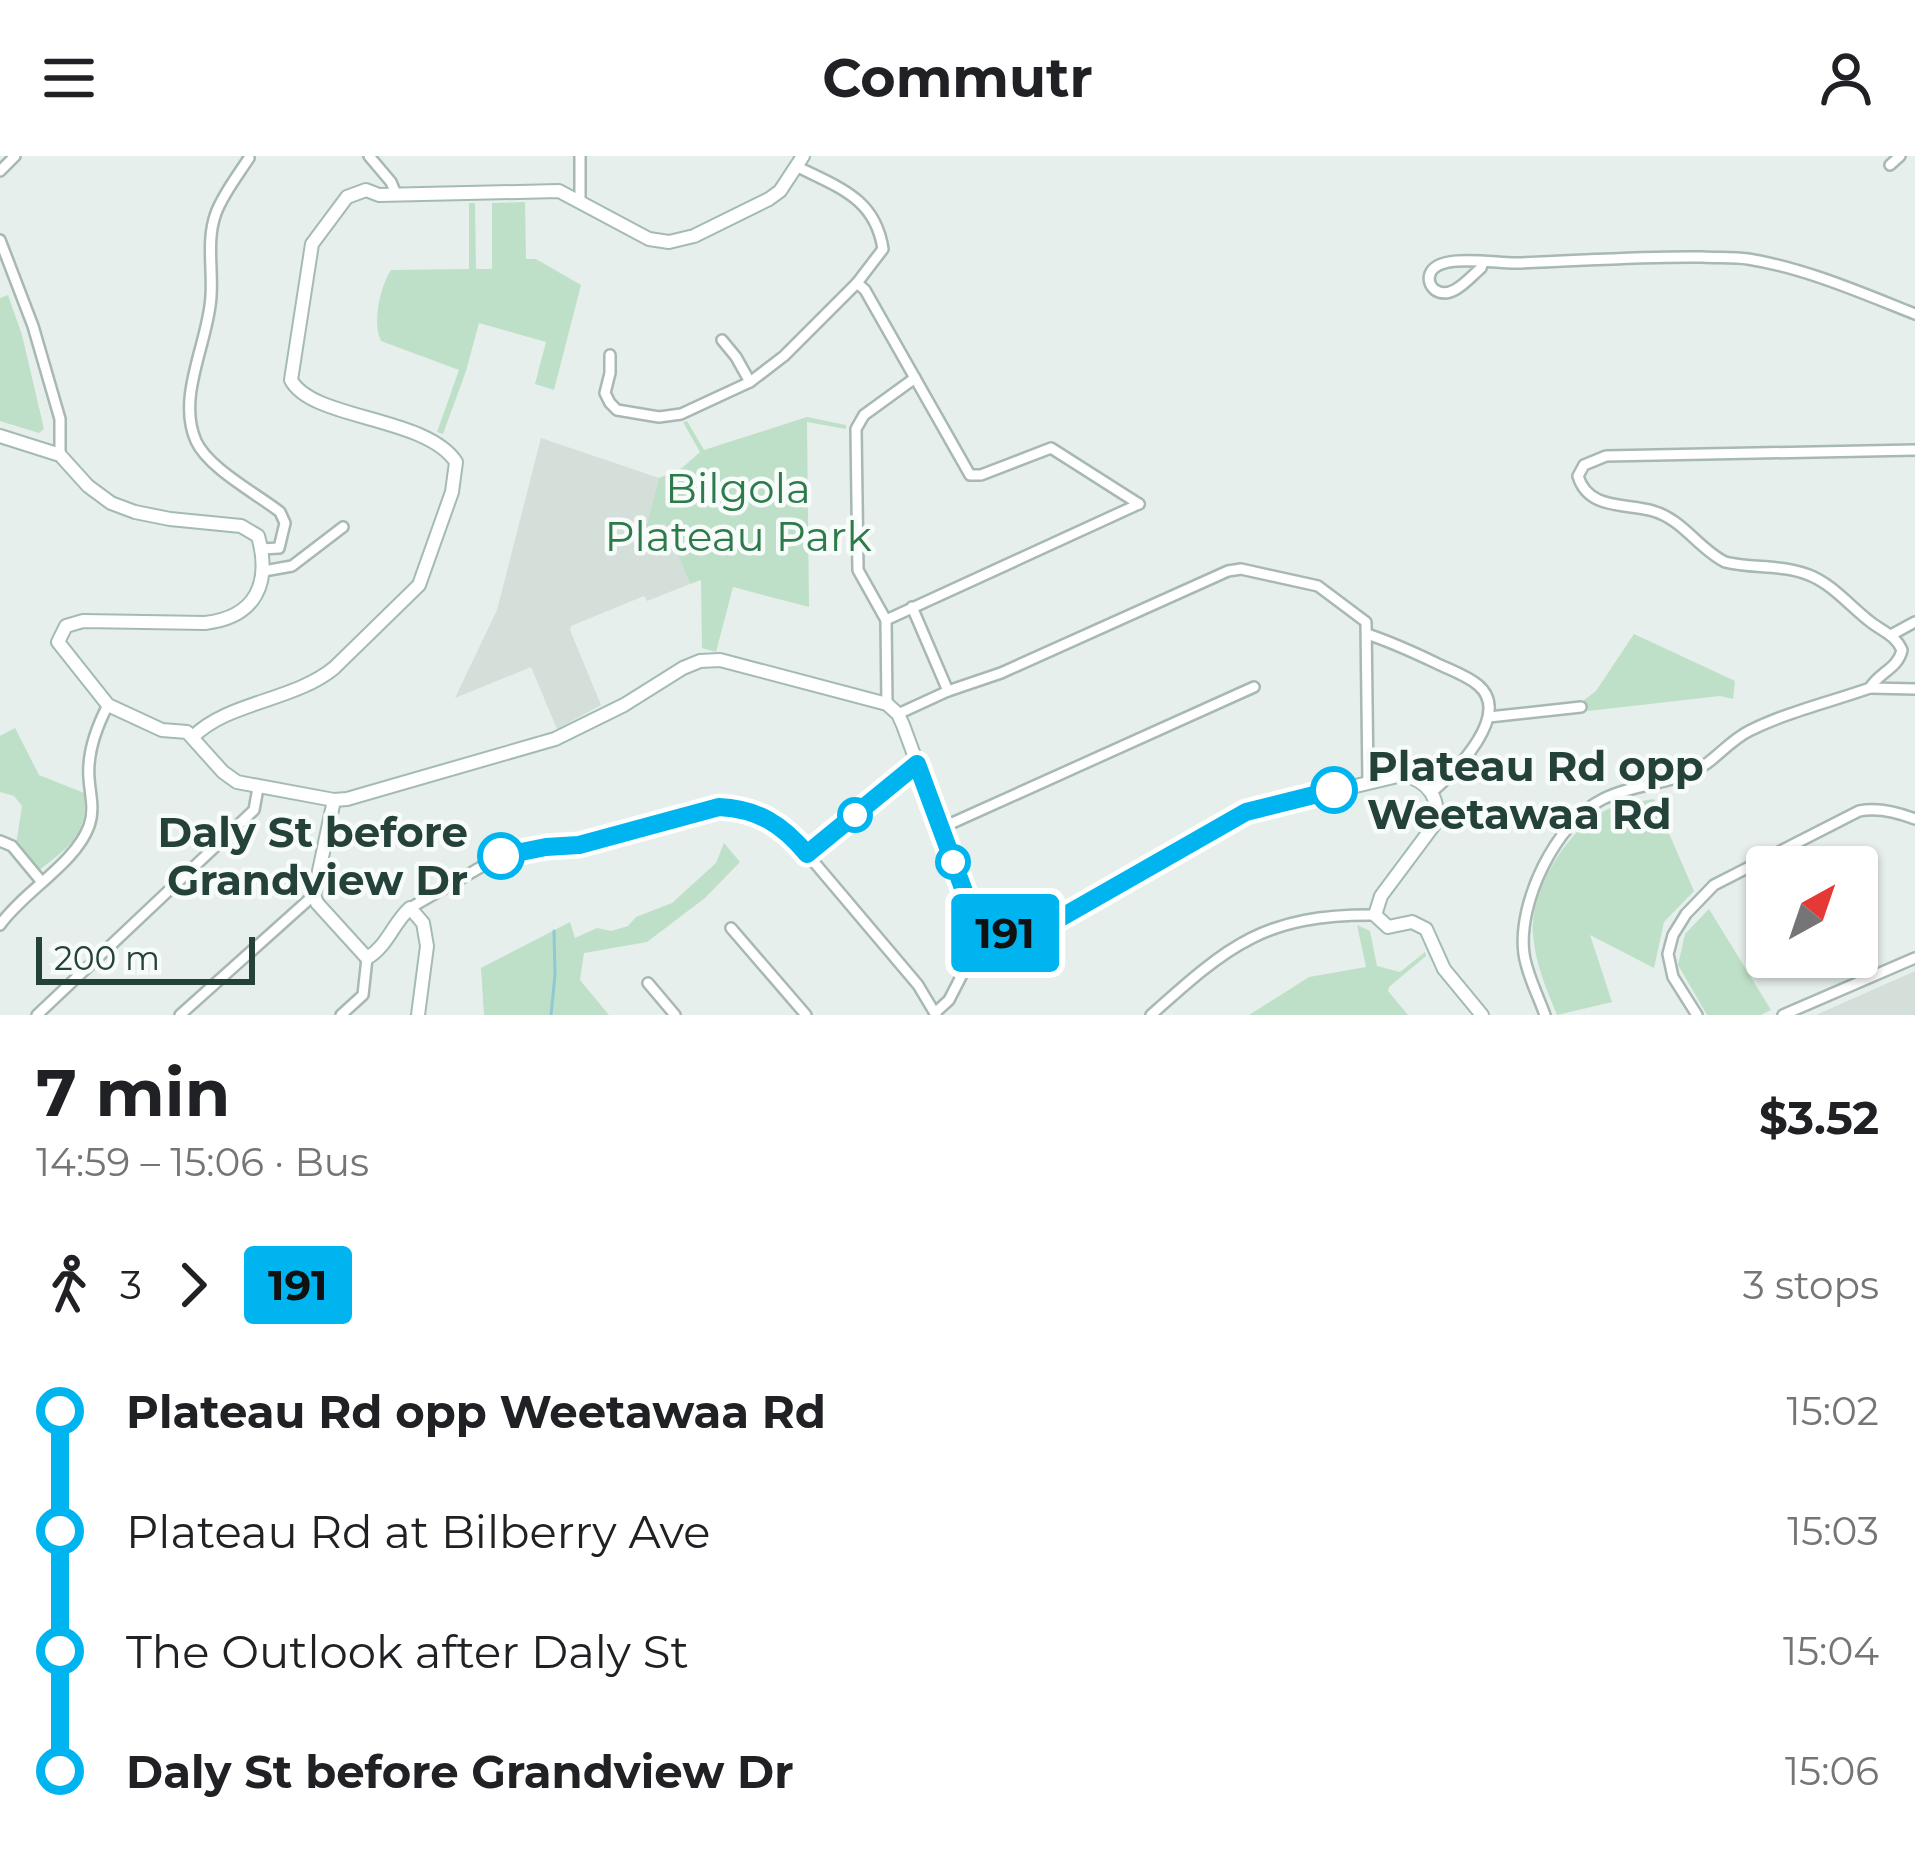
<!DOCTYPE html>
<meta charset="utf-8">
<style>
:root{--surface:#fff;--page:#f6f6f6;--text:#202124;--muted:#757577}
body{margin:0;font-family:Montserrat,sans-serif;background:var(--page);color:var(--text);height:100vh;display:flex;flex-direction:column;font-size:45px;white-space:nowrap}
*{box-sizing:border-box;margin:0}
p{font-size:39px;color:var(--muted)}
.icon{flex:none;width:66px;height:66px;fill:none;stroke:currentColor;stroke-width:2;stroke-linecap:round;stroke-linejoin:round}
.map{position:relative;height:859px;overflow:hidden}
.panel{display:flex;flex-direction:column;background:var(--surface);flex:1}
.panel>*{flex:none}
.badge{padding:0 24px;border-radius:9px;font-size:42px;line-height:78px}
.needle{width:78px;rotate:40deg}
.controls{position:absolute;left:1746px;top:690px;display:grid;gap:24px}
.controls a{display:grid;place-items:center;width:132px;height:132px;border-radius:12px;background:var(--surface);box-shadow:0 3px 9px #0004;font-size:60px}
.scale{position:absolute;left:36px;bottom:30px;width:219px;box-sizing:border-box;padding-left:12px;border:6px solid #24423a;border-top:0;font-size:33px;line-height:42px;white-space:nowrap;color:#24423a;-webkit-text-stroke:9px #f7fbf9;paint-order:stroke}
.map>.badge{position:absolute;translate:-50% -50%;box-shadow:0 0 0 6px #fff}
.legs{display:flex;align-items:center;gap:18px;height:132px;padding:0 36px;font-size:39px}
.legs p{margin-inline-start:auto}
.summary{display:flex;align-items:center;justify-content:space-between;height:204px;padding:0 36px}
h1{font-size:66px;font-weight:700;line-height:90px}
ul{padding:0 36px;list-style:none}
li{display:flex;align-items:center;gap:42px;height:120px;font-size:45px}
li i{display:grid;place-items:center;width:18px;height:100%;margin:0 15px;background:currentColor}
li i::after{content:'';width:30px;height:30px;margin:-15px;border:9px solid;border-radius:50%;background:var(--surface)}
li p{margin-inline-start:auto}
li:first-child i{background:linear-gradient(#0000 50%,currentColor 0)}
li:last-child i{background:linear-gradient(currentColor 50%,#0000 0)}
header{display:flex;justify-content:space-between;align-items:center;height:156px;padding:0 36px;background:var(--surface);font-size:54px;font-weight:700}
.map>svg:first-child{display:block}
.built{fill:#d4dfda}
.green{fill:#bfe0c8}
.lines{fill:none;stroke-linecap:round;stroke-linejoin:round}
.stream{stroke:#8ec9d4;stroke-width:3}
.street-casing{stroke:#a8b8b2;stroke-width:14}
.secondary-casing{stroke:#a4bbb3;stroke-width:16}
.street{stroke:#fff;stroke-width:9}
.secondary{stroke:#fff;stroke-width:12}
.line-1-casing{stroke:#fff;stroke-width:27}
.line-1{stroke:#00b5ef;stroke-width:18}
.stop-1-dot{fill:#fff;stroke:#00b5ef;stroke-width:6}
.labels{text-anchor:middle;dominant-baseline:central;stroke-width:9;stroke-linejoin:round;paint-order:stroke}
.park-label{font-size:42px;fill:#2d7a4b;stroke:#f7fbf9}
.stop-label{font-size:42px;font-weight:bold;fill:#24423a;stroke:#f7fbf9;text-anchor:start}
</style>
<header><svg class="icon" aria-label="menu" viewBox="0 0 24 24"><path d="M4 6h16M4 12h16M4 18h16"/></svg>Commutr<svg class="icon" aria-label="person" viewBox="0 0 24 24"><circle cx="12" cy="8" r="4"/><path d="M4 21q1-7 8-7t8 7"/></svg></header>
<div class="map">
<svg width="1915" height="859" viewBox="0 0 1915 859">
<rect width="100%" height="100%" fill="#e6efeb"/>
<g class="built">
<path d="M541 282 659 322 646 373 665 366 690 428 647 445 644 440 571 470 570 474 601 549 557 573 531 511 455 542 497 454Z"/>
<path d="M1915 815V859H1816Z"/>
</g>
<g class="green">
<path d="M525 46 526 103H536L581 129 554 234 535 228 546 186 479 167 466 215 443 278 437 276 459 214 381 185C372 167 380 131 391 114L469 113V47H475L476 113H492V47Z"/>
<path d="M8 139 22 179 44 273 39 277 0 265V142Z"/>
<path d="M807 261 846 269V273L807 266 809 451 733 431 716 496 702 492 701 424 690 428 665 367 645 375 659 322 682 312 700 296 683 266 687 265 704 294Z"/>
<path d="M1634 478 1735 525 1733 543 1720 540 1588 555 1584 544 1596 535Z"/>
<path d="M15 572 39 619 84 637C89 680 67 692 37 716L16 689 22 650 14 640 0 636V580Z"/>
<path d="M1654 643 1694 735 1664 766 1654 812 1590 779 1612 846 1557 859C1546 832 1535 807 1533 778 1530 733 1568 672 1608 653 1622 647 1639 646 1654 643Z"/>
<path d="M724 687 740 706 705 742 647 786 584 797 580 824 609 859H484L481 812 570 766 575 782 597 772 611 775 628 770 636 761 672 747 716 707Z"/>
<path d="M1709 753 1771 854 1761 859H1707L1678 809 1685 778Z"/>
<path d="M1357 769 1370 775 1377 810 1400 816 1425 796 1426 800 1389 831 1388 835 1408 859H1249L1309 821 1366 811Z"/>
</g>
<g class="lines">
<path class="stream" d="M551 859 555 819 554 775"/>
<defs>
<g id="street">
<path d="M369 0 391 26 396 38"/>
<path d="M249 2C238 19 223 38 216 57 206 84 213 113 211 140 209 185 176 240 196 285 208 312 257 338 280 356L285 367 279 392 261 393"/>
<path d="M1890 9 1900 0"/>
<path d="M0 15 15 0"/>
<path d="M580 45V0"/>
<path d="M0 84 33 170 60 263V299"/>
<path d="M1483 106 1481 112C1470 121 1452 145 1435 134 1430 130 1428 124 1430 118 1438 96 1498 108 1517 107 1579 105 1641 100 1702 101 1717 102 1733 101 1748 103 1805 112 1862 137 1915 158"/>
<path d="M857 127 865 134 970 319H981L1051 292 1139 348"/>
<path d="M722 184 736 201 750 226"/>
<path d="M610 199V217L605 237 610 247 617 254 659 261 681 258 750 226 784 200 857 127 883 93C875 41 837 31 796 10"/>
<path d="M264 415 292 410 343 371"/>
<path d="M912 451 948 535"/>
<path d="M886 464 1139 348"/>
<path d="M1367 478C1391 486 1413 496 1436 507 1450 514 1466 519 1478 529 1513 558 1456 615 1432 636"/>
<path d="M1891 479 1915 466"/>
<path d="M1870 532 1915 533"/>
<path d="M887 548 886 464 858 414 856 273 864 259 915 222"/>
<path d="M898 558 948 535 1001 517 1228 415 1241 413 1318 430 1366 466 1368 626"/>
<path d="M1489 561 1581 551"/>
<path d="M941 672 1254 531"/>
<path d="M0 685 12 690 41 725"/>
<path d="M807 698 917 608"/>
<path d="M410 752 500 700 546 691 579 689 719 651 758 657 792 680 918 829 936 859"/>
<path d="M0 769C24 735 75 708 89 670 95 653 90 639 89 622 87 596 96 572 108 549"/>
<path d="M731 772 806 859"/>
<path d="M648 827 675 859"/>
<path d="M936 856 949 844 985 774"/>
<path d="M37 859 254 654 258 632"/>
<path d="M180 859 314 739"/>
<path d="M341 859 363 839 367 802"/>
<path d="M1151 859C1229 789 1265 758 1375 759"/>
<path d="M1545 859C1538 839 1527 819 1524 798 1517 747 1556 666 1603 643 1631 629 1662 629 1690 617 1713 608 1727 586 1749 575 1787 556 1830 546 1870 532 1878 517 1898 513 1902 494 1895 478 1881 475 1868 464 1849 449 1832 428 1809 419 1782 408 1752 413 1725 406 1699 393 1682 363 1653 355 1625 347 1588 354 1578 320L1584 309 1606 300 1915 294"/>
<path d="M1697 859 1673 821 1668 798 1673 779 1686 758 1714 729 1859 655C1878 651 1897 656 1915 663"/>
<path d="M1783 859 1915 802"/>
</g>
<g id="secondary">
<path d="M0 280 60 299 88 330 111 347 135 356 170 363 241 370 258 380C271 426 257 461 205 467L83 465 66 470 58 486 108 549 162 574 187 576 223 616 237 626 334 644 347 643 555 583 624 549 683 512 700 505 720 504 887 548 898 558 903 569 971 754 985 774C1009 779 1033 774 1056 765L1246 656 1402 619C1428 624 1442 643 1434 669L1381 740 1375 759 1388 771 1412 766 1426 773 1444 813 1482 859"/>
<path d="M193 581C227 546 294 545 334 512L419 429 452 336 456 306C426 260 312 264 291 224L312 88 347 41 366 34 379 39 559 35 649 83 669 86 694 80 769 43 780 35 803 0"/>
<path d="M334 644 314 739 317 747 367 802C387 791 393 767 410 752L423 767 427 790 418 859"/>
</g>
</defs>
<use href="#street" class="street-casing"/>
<use href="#secondary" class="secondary-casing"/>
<use href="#street" class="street"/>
<use href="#secondary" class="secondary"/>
</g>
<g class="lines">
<defs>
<path id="line-1" d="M501 700 546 691 579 689 719 651C758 653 782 668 807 698L917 608 971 754 985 774C1009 779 1032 774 1055 765L1246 656 1334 634"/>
</defs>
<use href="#line-1" class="line-1-casing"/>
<use href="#line-1" class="line-1"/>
</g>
<g class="stop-1-dot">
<circle cx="1334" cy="634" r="21"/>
<circle cx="855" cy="659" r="15"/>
<circle cx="501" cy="700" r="21"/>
<circle cx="953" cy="706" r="15"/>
</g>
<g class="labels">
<g class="park-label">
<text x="738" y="332">Bilgola<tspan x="738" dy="48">Plateau Park</tspan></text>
</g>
<g class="stop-label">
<text x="1367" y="610">Plateau Rd opp<tspan x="1367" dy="48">Weetawaa Rd</tspan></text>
<text x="468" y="676" text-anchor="end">Daly St before<tspan x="468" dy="48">Grandview Dr</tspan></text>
</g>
</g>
</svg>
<div class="controls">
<a><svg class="needle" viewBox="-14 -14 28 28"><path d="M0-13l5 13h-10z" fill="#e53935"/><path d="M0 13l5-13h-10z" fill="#757577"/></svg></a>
</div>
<div class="scale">200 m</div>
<b class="badge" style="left:1005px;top:777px;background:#00b5ef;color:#111">191</b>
</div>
<section class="panel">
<div class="summary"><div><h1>7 min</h1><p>14:59 – 15:06 · Bus</p></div><b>$3.52</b></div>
<div class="legs"><svg class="icon" aria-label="walk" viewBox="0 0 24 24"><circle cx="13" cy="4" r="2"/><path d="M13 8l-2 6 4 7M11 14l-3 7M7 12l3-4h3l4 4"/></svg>3<svg class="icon" aria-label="forward" viewBox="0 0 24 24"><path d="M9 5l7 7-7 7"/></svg><b class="badge" style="background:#00b5ef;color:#111">191</b><p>3 stops</p></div>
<ul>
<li><i style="color:#00b5ef"></i><b>Plateau Rd opp Weetawaa Rd</b><p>15:02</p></li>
<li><i style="color:#00b5ef"></i><span>Plateau Rd at Bilberry Ave</span><p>15:03</p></li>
<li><i style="color:#00b5ef"></i><span>The Outlook after Daly St</span><p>15:04</p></li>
<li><i style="color:#00b5ef"></i><b>Daly St before Grandview Dr</b><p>15:06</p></li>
</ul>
</section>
